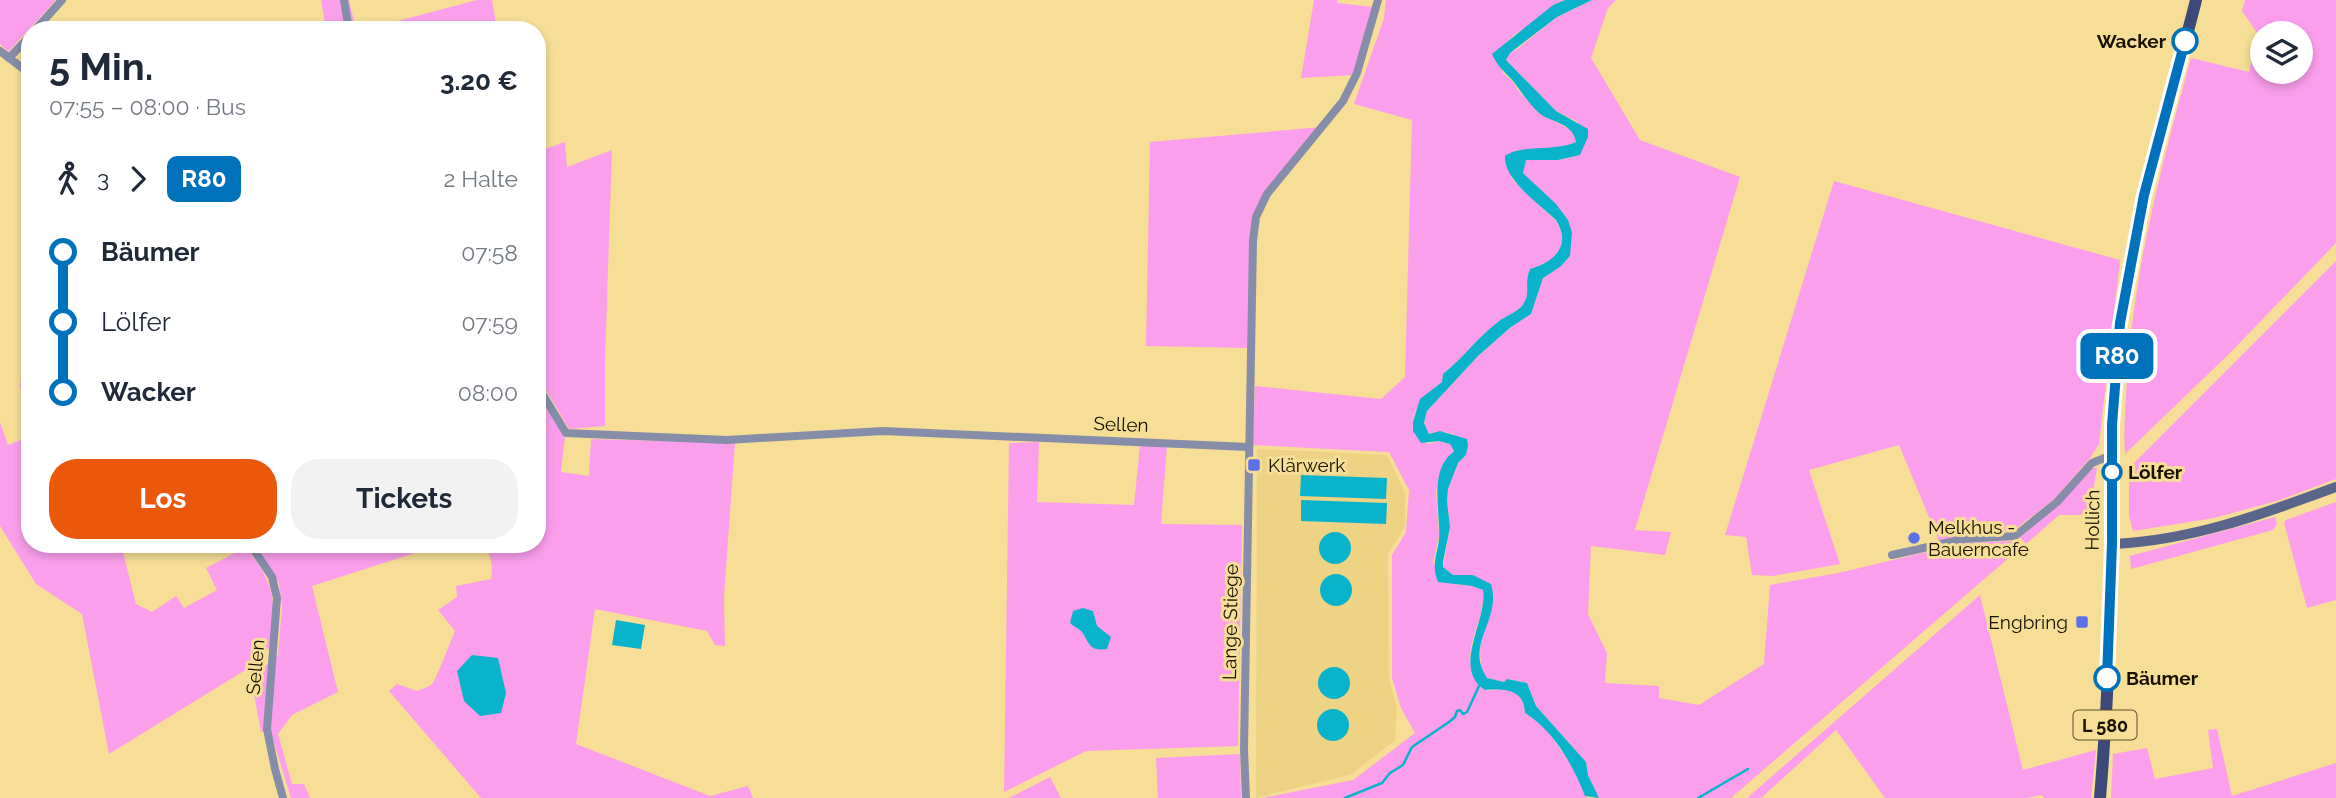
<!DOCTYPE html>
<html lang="de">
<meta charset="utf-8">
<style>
:root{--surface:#fff;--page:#f2f2f3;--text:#1f2937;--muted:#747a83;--accent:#ea580c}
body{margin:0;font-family:Raleway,sans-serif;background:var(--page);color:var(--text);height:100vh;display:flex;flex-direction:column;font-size:26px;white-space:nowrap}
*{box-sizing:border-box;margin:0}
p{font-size:23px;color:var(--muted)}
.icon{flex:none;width:38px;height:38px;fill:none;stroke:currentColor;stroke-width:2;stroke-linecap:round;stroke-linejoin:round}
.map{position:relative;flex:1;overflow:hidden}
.panel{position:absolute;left:21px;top:21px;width:525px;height:532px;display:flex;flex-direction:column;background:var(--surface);border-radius:28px;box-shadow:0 4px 10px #0003}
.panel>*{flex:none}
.badge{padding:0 14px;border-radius:10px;font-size:24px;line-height:46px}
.tools{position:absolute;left:2250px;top:21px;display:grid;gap:14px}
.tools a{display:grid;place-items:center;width:63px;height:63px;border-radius:50%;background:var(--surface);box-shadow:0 4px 10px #0003;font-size:35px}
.map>.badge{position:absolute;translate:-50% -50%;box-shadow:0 0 0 4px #fff}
.legs{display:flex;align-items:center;gap:10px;height:77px;padding:0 28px;font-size:23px}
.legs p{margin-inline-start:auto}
.headline{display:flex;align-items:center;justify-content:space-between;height:119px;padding:0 28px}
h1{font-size:38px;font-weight:700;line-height:52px}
.primary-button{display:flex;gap:14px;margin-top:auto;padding:14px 28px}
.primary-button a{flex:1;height:80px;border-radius:28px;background:var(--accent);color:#fff;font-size:28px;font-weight:700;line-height:80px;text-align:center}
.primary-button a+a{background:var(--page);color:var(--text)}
ul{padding:0 28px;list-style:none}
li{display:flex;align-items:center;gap:24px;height:70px;font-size:26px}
li i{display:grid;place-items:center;width:10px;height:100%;margin:0 9px;background:currentColor}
li i::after{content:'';width:18px;height:18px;margin:-9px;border:5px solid;border-radius:50%;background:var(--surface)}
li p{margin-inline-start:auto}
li:first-child i{background:linear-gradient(#0000 50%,currentColor 0)}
li:last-child i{background:linear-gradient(currentColor 50%,#0000 0)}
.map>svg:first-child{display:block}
.built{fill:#edd383}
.green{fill:#fb9fed;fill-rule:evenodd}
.water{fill:#0ab3cc}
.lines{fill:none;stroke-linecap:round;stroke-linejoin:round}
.stream{stroke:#0ab3cc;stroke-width:2.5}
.street{stroke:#858da9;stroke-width:8}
.secondary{stroke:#5a658c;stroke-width:10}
.primary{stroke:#3d4978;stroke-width:12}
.line-1-casing{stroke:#fff;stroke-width:16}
.line-1{stroke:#0072bc;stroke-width:10}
.stop-1-dot{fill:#fff;stroke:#0072bc;stroke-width:3.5}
.poi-dot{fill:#5c71e8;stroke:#f6de96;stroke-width:2.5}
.labels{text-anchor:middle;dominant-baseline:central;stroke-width:6;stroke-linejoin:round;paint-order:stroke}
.shield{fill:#f6de96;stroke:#5b4e2d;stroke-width:2}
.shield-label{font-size:18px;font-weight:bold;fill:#181100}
.stop-label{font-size:19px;font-weight:bold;fill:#181100;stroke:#f6de96;text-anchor:start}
.street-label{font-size:19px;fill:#181100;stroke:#f6de96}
.poi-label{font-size:19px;fill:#181100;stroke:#f6de96;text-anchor:start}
</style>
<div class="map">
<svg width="2336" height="798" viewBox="0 0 2336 798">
<rect width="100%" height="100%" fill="#f6de96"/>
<path class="built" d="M1257 449 1387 455 1405 493V527L1388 554 1389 680 1397 708 1395 740 1352 774 1256 798Z"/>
<g class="green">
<path d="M0 0H56L8 52 0 44Z"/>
<path d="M321 0H349L356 30H326Z"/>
<path d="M477 0H492L497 30H364Z"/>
<path d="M1314 0H1337V3L1373 7 1354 75 1301 78Z"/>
<path d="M1386 0H1565L1553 5 1526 29 1515 34 1497 52 1503 73 1513 82 1517 89 1539 113 1569 129 1575 135 1576 142C1556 151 1535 149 1514 151L1511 178 1556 221C1572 246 1554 262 1530 269 1524 283 1530 291 1525 301 1521 311 1507 315 1499 321 1478 337 1463 358 1443 374L1442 382C1425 398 1412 405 1413 431L1428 444 1439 441 1450 444 1454 451 1441 472 1436 492 1439 535 1433 563 1454 584 1472 586 1483 589C1487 614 1464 646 1472 667 1475 675 1483 684 1487 691 1506 686 1524 691 1525 713L1545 727 1577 773 1587 798H1262L1353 780 1415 733 1401 708 1392 678V555L1406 532 1409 490 1389 452 1253 445 1255 386 1381 399 1405 377 1412 120 1354 104 1384 18Z"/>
<path d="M1592 0H1616L1608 8 1591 58 1640 140 1740 177 1635 530 1671 532 1665 555 1591 546 1588 614 1607 653 1605 683 1659 686V698L1699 705 1764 664 1770 585 1838 573 1965 543 2013 541 2019 549 1731 798H1599L1588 775 1586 762 1536 706 1527 683 1507 679 1504 682 1486 678C1472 655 1487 611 1491 584L1453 575 1443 567 1450 527 1447 501 1448 489 1458 463 1466 455 1453 434 1440 431 1429 434 1424 423 1427 411 1478 356 1511 327 1531 314 1543 278 1560 267 1568 220 1522 173 1525 160H1558L1580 155 1578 122 1556 111 1506 60 1509 53 1516 50 1557 17Z"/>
<path d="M2245 0H2336V243L2230 353 2125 454C2123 429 2126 404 2127 379 2134 269 2162 163 2191 58L2249 72 2258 34 2242 11ZM2301 33V72H2263V33Z"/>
<path d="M1323 127 1265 194 1250 231 1247 348 1146 346 1150 142Z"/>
<path d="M565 142 567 167 612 150 605 361V426L569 429 537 375V152Z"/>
<path d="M1834 181 2120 260 2099 444 2090 458 2054 499 2013 531 1967 534 1939 541 1899 445 1809 470 1840 564 1773 576 1752 575 1746 537 1725 535Z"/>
<path d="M2336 261V479L2280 500 2214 518 2133 531 2129 516V468Z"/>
<path d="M30 282V384L20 388Z"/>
<path d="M537 391 565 437 561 472 589 476 591 439 735 443 724 597 725 646 715 645 707 631 595 609 576 744 710 796 748 786 753 798H481L389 691 397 684 417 691C421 689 429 687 432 684 436 680 451 640 455 631L438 610 457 597 456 586 491 579C493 564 492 554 481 544H537Z"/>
<path d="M0 422 8 445 23 439 30 460V544H121L136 604 152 612 176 596 184 608 217 590 206 568 246 547C276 587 276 598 270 647L247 669 109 754 82 614 36 584 0 526Z"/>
<path d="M1039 442 1037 502 1134 505 1140 445 1167 446 1161 524 1242 525 1238 746 1086 751 1004 792 1009 443Z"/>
<path d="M2092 468H2097L2089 515H2059L2026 544 2019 536Z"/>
<path d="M2336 502V600L2307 608 2284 523 2286 520Z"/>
<path d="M2275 517 2277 524 2273 530 2131 569 2130 556Z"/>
<path d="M254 544H443L312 586 338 692 292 715 278 734 292 784H304L310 798H291L271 733 261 732 251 678 278 655 282 606 279 583Z"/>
<path d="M1980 595 2023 770 2096 750 2091 798H2044L2042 795 2026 798H1885L1836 730 1761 798H1747Z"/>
<path d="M2217 729 2232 796 2336 763V798H2111L2113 754 2147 748 2155 779 2213 768 2208 730Z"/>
<path d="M1240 754 1241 798H1158L1156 758Z"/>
<path d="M1050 777 1061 798H1009Z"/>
</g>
<g class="water">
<path d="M1565 0H1592L1557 17 1510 53 1506 60 1556 111 1588 129V137L1580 155 1558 160H1526L1523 173 1556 204 1568 220 1572 232 1570 256 1560 267 1543 278 1531 314 1511 327 1478 356 1427 411 1424 423 1429 434 1440 431 1467 439 1468 446 1466 455 1458 463 1448 489 1447 501 1450 527 1443 562V567L1453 575H1473L1491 584C1502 620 1464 644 1487 678L1504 682 1507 679 1527 683 1536 706 1586 762 1588 775 1599 798 1585 796C1573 765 1554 731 1525 713 1524 688 1503 689 1485 690 1451 669 1488 619 1483 590L1472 586 1438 582C1431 565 1437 556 1439 539 1441 516 1430 479 1447 458 1449 455 1452 454 1454 451L1450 444 1439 441 1421 443 1413 431V422L1420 399 1442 382 1443 374C1463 358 1478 337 1499 321 1507 315 1521 311 1525 301 1530 291 1524 283 1530 269 1554 262 1572 246 1556 220 1539 204 1503 179 1505 156 1520 144 1554 152 1576 142 1573 122 1550 123 1538 112 1528 103 1521 91 1513 81 1505 72 1497 66 1492 54L1553 5Z"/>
<path d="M1301 475 1387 478 1386 499 1300 496Z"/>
<path d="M1301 500 1387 503 1386 524 1301 521Z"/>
<circle cx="1335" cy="548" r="16"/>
<circle cx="1336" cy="590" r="16"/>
<path d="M1083 608 1093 611 1097 626 1111 637 1107 649C1091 651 1090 646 1084 635 1081 629 1074 627 1070 623L1073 611Z"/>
<path d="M616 620 645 625 641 649 612 645Z"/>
<path d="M472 655 498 658 506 693 501 713 480 716 464 701 457 671Z"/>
<circle cx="1334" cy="683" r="16"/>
<circle cx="1333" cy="725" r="16"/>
</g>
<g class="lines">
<g class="stream">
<path d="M1345 798 1382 783 1390 773 1403 765 1412 747 1449 722 1455 717 1457 711 1460 710 1463 714 1467 712 1479 686"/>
<path d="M1698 798 1748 769"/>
</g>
<g class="street">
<path d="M344 0 349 30"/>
<path d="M35 30 62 0"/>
<path d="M0 51 30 74"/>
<path d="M9 58 30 36"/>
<path d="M537 385 566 433 727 440 883 431 1248 447"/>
<path d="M250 544 272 577 277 598 267 729 275 769 283 798"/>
<path d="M1892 555 1964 539 2015 536 2057 502 2092 463 2112 455"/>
<path d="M1246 798 1244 749 1253 241 1256 217 1267 194 1343 101 1357 73 1378 0"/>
</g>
<path class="secondary" d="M2112 544C2190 541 2263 514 2336 487"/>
<path class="primary" d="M2100 798C2107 714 2111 628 2112 543 2112 471 2112 398 2120 326 2133 215 2169 108 2196 0"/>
</g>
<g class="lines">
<defs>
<path id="line-1" d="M2107 678 2112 544V425L2120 323 2144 195 2185 41"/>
</defs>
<use href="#line-1" class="line-1-casing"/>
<use href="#line-1" class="line-1"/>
</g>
<g class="stop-1-dot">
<circle cx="2185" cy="41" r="12"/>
<circle cx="2112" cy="472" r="9"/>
<circle cx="2107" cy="678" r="12"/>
</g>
<g class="poi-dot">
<rect x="1247" y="458" width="14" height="14" rx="3.5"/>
<circle cx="1914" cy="538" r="7"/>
<rect x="2075" y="615" width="14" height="14" rx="3.5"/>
</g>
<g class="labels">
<rect class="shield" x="2073.5" y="710.5" width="63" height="29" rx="5"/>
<g class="shield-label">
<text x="2105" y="725">L 580</text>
</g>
<g class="stop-label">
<text x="2166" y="41" text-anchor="end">Wacker</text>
<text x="2128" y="472">Lölfer</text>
<text x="2126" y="678">Bäumer</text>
</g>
<g class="street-label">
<text transform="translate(1121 424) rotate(2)">Sellen</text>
<text transform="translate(2092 520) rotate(-89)">Hollich</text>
<text transform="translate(1230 622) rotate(-89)">Lange Stiege</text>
<text transform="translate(255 667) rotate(-85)">Sellen</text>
</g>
<g class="poi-label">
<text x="1268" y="465">Klärwerk</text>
<text x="1928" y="527">Melkhus -<tspan x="1928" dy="22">Bauerncafe</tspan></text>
<text x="2068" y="622" text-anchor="end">Engbring</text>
</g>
</g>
</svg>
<div class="tools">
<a><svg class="icon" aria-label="layers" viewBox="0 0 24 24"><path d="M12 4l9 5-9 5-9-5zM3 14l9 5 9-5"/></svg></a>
</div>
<b class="badge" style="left:2117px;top:356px;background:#0072bc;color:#fff">R80</b>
<section class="panel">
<div class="headline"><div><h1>5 Min.</h1><p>07:55 – 08:00 · Bus</p></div><b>3.20 €</b></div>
<div class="legs"><svg class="icon" aria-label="walk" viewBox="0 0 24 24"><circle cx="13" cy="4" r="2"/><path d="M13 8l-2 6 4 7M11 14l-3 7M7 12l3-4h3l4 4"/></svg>3<svg class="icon" aria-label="forward" viewBox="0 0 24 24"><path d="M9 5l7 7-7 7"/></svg><b class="badge" style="background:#0072bc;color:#fff">R80</b><p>2 Halte</p></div>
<ul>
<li><i style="color:#0072bc"></i><b>Bäumer</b><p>07:58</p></li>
<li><i style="color:#0072bc"></i><span>Lölfer</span><p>07:59</p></li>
<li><i style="color:#0072bc"></i><b>Wacker</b><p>08:00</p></li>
</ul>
<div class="primary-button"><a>Los</a><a>Tickets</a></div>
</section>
</div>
